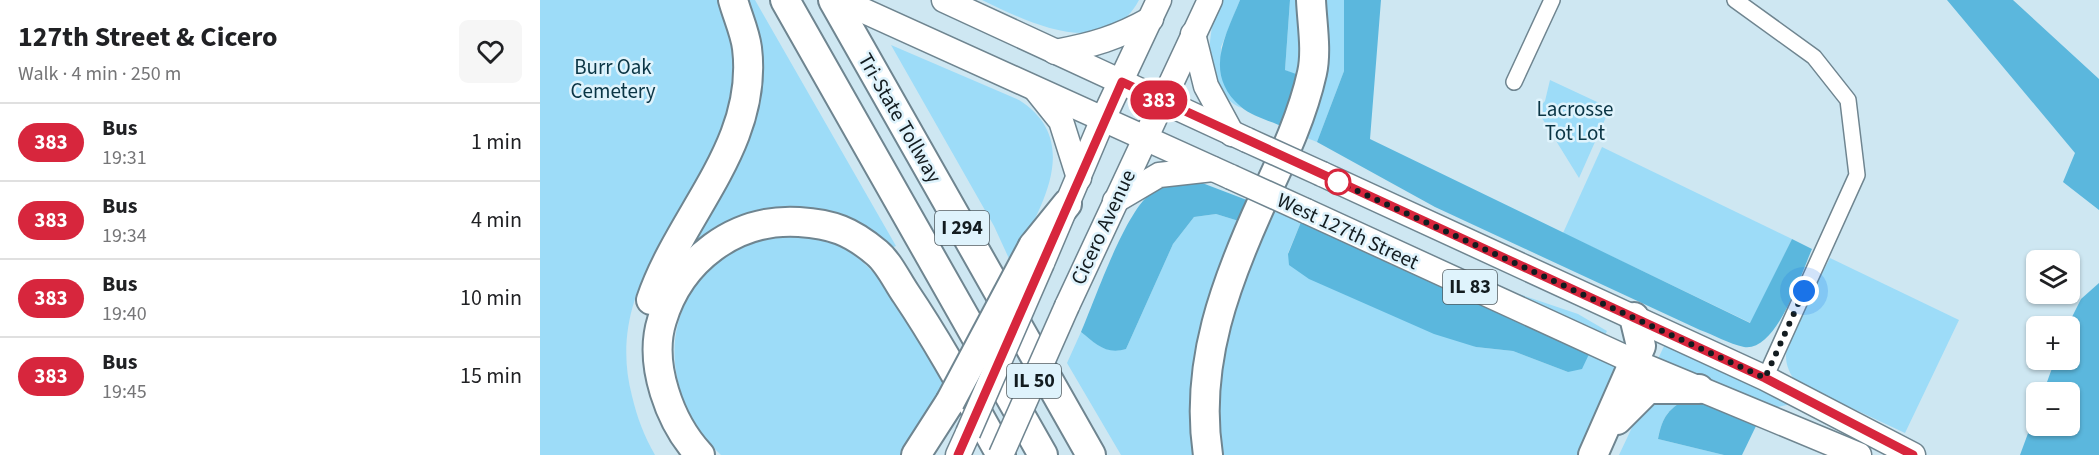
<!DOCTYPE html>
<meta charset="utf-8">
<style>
:root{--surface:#fff;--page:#f6f6f6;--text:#202124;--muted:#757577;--line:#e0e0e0}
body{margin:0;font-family:"Source Sans 3",sans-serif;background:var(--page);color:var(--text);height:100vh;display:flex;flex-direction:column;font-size:22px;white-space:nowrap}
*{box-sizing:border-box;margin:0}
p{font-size:20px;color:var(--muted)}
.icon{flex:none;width:33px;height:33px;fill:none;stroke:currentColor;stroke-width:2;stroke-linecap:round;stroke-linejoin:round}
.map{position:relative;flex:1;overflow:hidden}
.drawer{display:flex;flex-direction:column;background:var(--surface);width:540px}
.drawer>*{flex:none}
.badge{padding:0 12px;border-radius:20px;font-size:21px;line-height:39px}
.buttons{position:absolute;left:1486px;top:250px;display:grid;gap:12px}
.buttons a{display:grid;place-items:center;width:54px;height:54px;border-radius:9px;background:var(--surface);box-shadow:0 2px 4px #0004;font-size:30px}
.you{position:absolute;width:30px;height:30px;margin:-15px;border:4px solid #fff;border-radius:50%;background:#1a73e8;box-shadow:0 0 0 9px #1a73e833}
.map>.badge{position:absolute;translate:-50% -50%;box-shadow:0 0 0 3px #fff}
.round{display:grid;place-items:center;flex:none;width:63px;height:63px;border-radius:9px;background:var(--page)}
.summary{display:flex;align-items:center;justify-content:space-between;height:102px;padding:0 18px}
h1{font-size:28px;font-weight:700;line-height:45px}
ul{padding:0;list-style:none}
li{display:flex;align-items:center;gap:18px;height:78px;padding:0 18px;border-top:2px solid var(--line)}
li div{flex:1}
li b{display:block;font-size:22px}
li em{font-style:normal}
li .badge{min-width:66px;font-weight:700;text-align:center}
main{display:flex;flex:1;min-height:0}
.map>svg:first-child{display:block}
.green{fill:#9ddcf8}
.forest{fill:#5bb7dd}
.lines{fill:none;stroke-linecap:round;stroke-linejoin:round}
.minor-casing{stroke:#6f8590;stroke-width:18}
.primary-casing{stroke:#6f8590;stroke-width:27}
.motorway-casing{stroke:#6f8590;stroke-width:32}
.minor{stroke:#fff;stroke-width:15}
.primary{stroke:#fff;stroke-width:24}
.motorway{stroke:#fff;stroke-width:28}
.primary-bridge-casing{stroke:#6f8590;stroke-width:27;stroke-linecap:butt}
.motorway-bridge-casing{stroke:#6f8590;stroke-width:32;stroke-linecap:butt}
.primary-bridge{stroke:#fff;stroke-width:24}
.motorway-bridge{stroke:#fff;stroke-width:28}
.line-casing{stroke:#fff;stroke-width:14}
.line{stroke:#d7263d;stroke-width:9}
.walk{stroke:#131c20;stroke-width:6;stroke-dasharray:0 10.8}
.stop-dot{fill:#fff;stroke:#d7263d;stroke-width:3}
.labels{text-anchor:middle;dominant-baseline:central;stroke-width:5;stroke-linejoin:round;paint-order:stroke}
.shield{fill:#dff3fc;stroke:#505c62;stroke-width:1.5}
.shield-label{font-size:20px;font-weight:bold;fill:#131c20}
.park-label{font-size:21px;fill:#0a3545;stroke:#dff3fc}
.street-label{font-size:21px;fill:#131c20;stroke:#dff3fc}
</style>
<main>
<section class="drawer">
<div class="summary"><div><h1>127th Street &amp; Cicero</h1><p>Walk · 4 min · 250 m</p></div><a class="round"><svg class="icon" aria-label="heart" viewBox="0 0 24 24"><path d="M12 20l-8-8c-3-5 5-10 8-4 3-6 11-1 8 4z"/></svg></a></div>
<ul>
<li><span class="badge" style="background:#d7263d;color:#fff">383</span><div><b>Bus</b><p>19:31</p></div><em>1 min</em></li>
<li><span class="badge" style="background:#d7263d;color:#fff">383</span><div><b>Bus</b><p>19:34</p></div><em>4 min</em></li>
<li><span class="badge" style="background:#d7263d;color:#fff">383</span><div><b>Bus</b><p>19:40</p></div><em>10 min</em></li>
<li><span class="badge" style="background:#d7263d;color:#fff">383</span><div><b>Bus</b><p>19:45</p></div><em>15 min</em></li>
</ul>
</section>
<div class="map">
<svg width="1559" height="455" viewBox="0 0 1559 455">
<rect width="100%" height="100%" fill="#cee7f2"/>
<g class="green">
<path d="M0 0H181C185 11 191 23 192 35 197 63 194 102 183 129 146 219 64 289 92 396 97 417 104 436 115 455H0Z"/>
<path d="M205 0H215L356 246 349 249 288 215 142 254 201 150Z"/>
<path d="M442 0H599C566 62 488 22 442 0Z"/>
<path d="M680 0H700L681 47 682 79 701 108C661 88 666 36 680 0Z"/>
<path d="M750 0H763V74L743 127 756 75 745 70Z"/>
<path d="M785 0H804V71L777 142 767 138C786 89 784 51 785 0Z"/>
<path d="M351 45 479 100C545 142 499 212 471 263L454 226Z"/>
<path d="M1010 80 1070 108 1039 178 997 110 1005 101Z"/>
<path d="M1062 147 1252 239 1211 323 1023 233Z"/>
<path d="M733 211 761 222 748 253 936 347 973 351 1028 372 1050 352 1077 363V373L1041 455H682C676 403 677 346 696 295 707 267 721 239 733 211Z"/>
<path d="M676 214 702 222 659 455H581L527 363 541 332C556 344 566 354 586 349L633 244 654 217Z"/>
<path d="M252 233C262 236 274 237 284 240 345 259 372 333 407 382L364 455H181C112 388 118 283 211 242 223 237 239 236 252 233Z"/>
<path d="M1290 258 1419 320 1365 433 1256 382C1250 374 1246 366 1246 356 1246 334 1279 280 1290 258Z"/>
<path d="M979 294 1038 314 1067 331 1064 337 978 297Z"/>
<path d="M1125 344 1251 403V404L1230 409 1117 361Z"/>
<path d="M1150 398C1129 407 1122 417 1118 439L1184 455H1079L1104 402Z"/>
</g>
<g class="forest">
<path d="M700 0H750L745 70 756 74 743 127C731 121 711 116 701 107 663 74 685 37 700 0Z"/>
<path d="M804 0H841L830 139 1210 323 1252 239 1272 249C1261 274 1237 352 1204 347 1189 344 1174 335 1160 330L895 207 777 142 804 71Z"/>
<path d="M1407 0H1473L1559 79V210L1523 182 1535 153Z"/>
<path d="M657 181 712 202 702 222 676 214 654 217 633 244 586 349C566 355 556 344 541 332 555 300 586 208 613 192 627 183 640 182 657 181Z"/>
<path d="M761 222 1050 352 1042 369 1028 372 973 351 936 347 894 334 769 279 749 265 748 254Z"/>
<path d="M1559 283V455H1480L1497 409V426H1530V393H1503L1515 360H1530L1528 325 1541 299Z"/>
<path d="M1150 398 1216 426 1202 455H1184L1118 439C1122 417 1129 407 1150 398Z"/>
</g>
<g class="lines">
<defs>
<g id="minor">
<path d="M1195 0 1274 57 1308 100 1317 175 1225 378"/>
<path d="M974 82 1012 0"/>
</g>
<g id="primary">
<path d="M300 0 691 177"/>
<path d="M404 0 707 140"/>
<path d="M653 34 666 86 692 134"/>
<path d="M515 52C553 45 577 38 611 19"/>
<path d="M497 91 521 121 539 178"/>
<path d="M782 174 1225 378 1373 455"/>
<path d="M575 201 619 175 673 169"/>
<path d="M766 211 1095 362 1319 455"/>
<path d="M502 263 563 119 619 0"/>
<path d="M527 306 670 0"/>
<path d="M418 455 428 433"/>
</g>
<g id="motorway">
<path d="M245 0 503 455"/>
<path d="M293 0 551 455"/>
<path d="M493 246 527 204"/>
<path d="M111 300C140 214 219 145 207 48 205 32 197 15 193 0"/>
<path d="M1077 420 1108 389H1159"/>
<path d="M160 455C130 423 108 364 122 320 140 260 195 218 259 222 292 224 311 231 337 253 349 263 357 281 366 294 401 346 430 400 461 455"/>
<path d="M376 455 410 402"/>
<path d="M668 455C654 364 686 281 723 200 742 159 762 118 772 73 777 51 772 23 771 0"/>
<path d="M1053 455 1101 346 1094 317"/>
</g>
</defs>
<use href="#minor" class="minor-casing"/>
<use href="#primary" class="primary-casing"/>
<use href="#motorway" class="motorway-casing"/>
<use href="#minor" class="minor"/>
<use href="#primary" class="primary"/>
<use href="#motorway" class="motorway"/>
<defs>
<g id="primary-bridge">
<path d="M707 140 782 174"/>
<path d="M691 177 766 211"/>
<path d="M428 433 502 263"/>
<path d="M461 455 527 306"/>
</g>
<path id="motorway-bridge" d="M410 402 493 246"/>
</defs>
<use href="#primary-bridge" class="primary-bridge-casing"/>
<use href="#motorway-bridge" class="motorway-bridge-casing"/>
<use href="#primary-bridge" class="primary-bridge"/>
<use href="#motorway-bridge" class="motorway-bridge"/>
</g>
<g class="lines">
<defs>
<path id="line" d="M418 455 582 82 1225 378 1373 455"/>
</defs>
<use href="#line" class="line-casing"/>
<use href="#line" class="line"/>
<path class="walk" d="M798 182 1225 378 1264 291"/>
</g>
<circle class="stop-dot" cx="798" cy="182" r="12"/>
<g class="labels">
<g class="shield">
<rect x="395" y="211" width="54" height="34" rx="4.5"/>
<rect x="903" y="270" width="54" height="34" rx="4.5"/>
<rect x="467" y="364" width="54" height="34" rx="4.5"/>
</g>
<g class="shield-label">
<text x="422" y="228">I 294</text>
<text x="930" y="287">IL 83</text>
<text x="494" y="381">IL 50</text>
</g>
<g class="park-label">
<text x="73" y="67">Burr Oak<tspan x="73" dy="24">Cemetery</tspan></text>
<text x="1035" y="109">Lacrosse<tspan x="1035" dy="24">Tot Lot</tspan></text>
</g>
<g class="street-label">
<text transform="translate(360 118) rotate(60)">Tri-State Tollway</text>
<text transform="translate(563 227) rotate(-65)">Cicero Avenue</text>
<text transform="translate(808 231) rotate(25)">West 127th Street</text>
</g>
</g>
</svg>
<div class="buttons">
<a><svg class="icon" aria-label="layers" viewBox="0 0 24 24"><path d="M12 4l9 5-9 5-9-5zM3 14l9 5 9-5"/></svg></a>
<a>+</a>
<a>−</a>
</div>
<div class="you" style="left:1264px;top:291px"></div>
<b class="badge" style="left:619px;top:100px;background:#d7263d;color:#fff">383</b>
</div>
</main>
